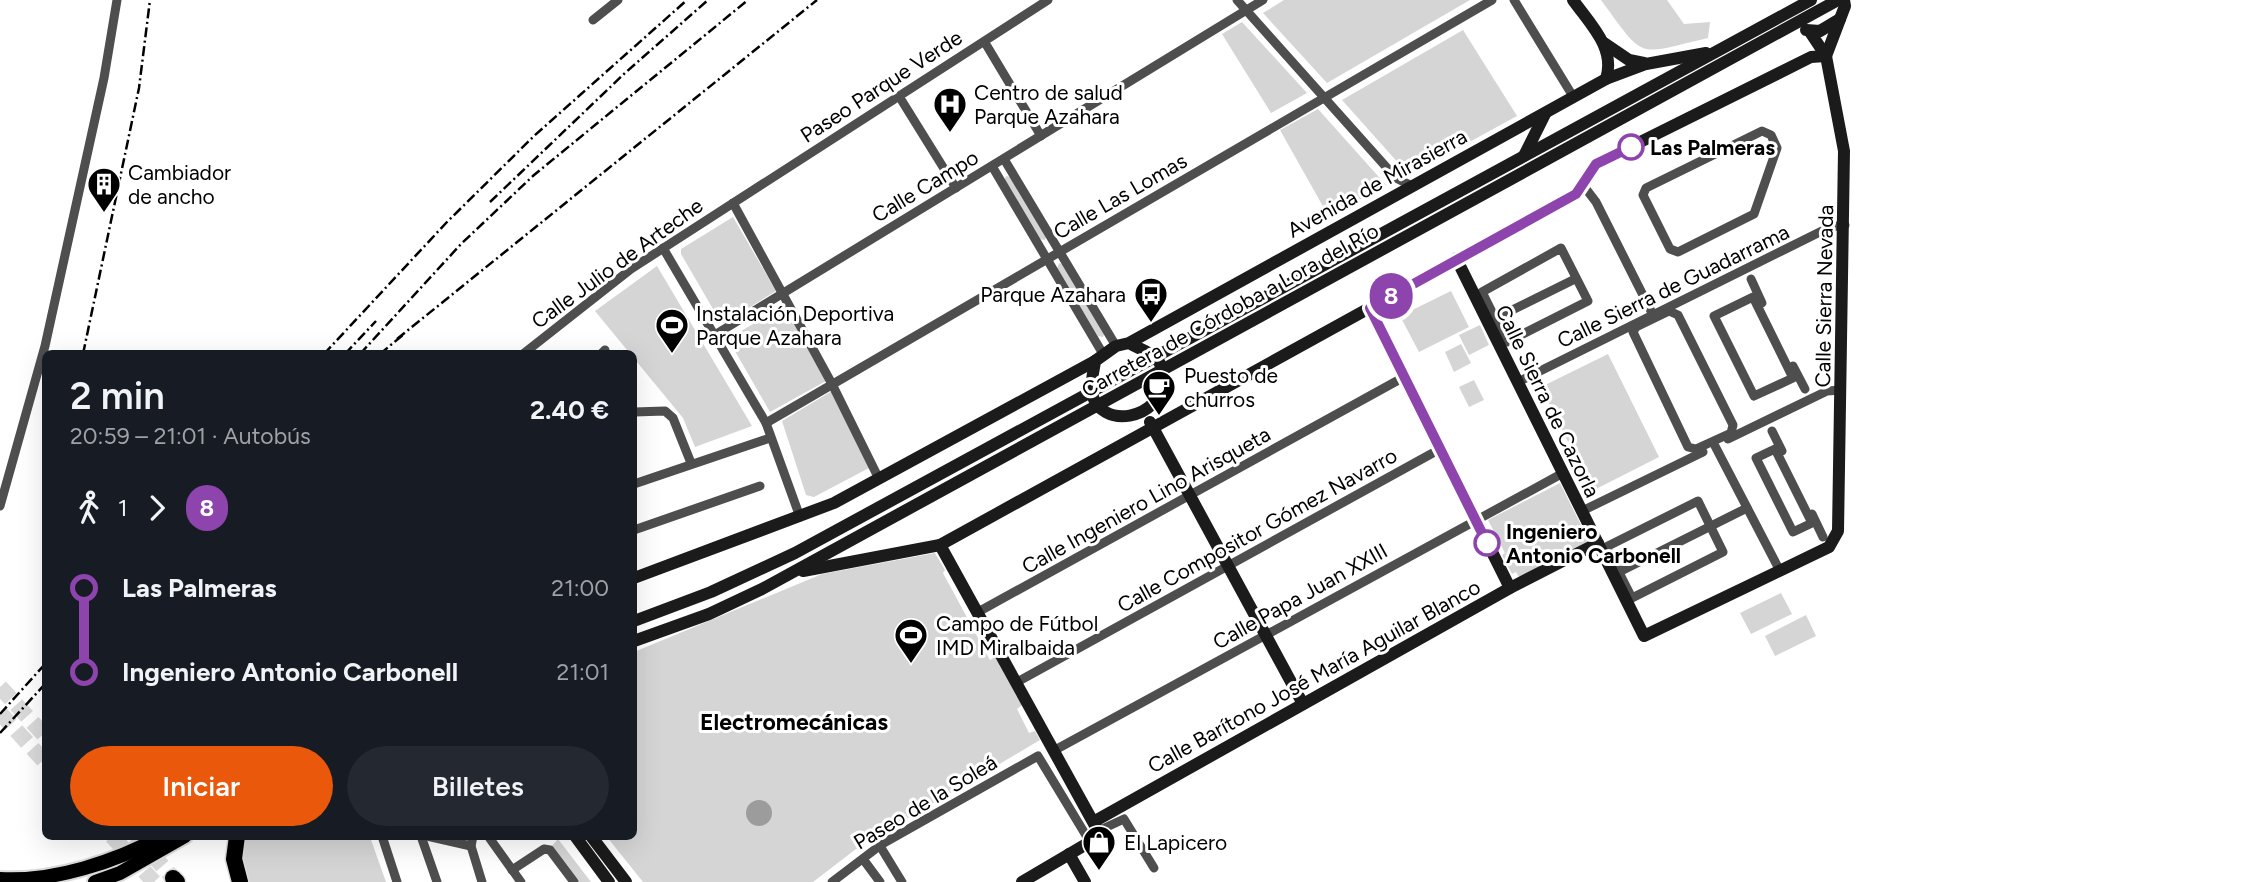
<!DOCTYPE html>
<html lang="es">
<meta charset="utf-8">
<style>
:root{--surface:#171b24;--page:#242831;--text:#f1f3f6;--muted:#9ea1a6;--accent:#ea580c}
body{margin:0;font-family:Figtree,sans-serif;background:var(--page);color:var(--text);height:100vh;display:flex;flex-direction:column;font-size:26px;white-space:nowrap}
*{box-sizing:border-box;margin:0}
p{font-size:23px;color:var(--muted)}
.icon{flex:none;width:38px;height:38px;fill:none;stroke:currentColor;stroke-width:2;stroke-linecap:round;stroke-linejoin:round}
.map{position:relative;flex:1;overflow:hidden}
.details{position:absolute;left:42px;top:350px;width:595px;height:490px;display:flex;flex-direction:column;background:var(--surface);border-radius:10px;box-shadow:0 7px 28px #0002}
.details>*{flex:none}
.badge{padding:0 14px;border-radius:23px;font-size:24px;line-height:46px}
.map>.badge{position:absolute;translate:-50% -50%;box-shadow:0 0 0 4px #fff}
.legs{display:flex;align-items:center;gap:10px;height:77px;padding:0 28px;font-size:23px}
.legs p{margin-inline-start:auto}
.headline{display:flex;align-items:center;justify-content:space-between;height:119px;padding:0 28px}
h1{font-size:38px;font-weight:600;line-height:52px}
.cta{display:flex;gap:14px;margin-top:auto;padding:14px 28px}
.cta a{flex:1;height:80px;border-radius:42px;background:var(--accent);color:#fff;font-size:28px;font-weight:600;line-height:80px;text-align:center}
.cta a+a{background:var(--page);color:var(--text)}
ul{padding:0 28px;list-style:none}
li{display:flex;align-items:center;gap:24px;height:84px;font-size:26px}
li i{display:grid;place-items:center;width:10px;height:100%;margin:0 9px;background:currentColor}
li i::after{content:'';width:18px;height:18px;margin:-9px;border:5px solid;border-radius:50%;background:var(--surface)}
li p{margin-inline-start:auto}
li:first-child i{background:linear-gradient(#0000 50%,currentColor 0)}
li:last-child i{background:linear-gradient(currentColor 50%,#0000 0)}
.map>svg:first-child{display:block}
.green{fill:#d5d5d5}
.water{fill:#9c9c9c}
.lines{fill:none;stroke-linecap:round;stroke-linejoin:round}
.highway-tunnel{stroke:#d9d9d9;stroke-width:16;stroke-dasharray:16 8;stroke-linecap:butt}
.primary-casing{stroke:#dbdbdb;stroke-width:18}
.highway-casing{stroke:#dbdbdb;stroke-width:19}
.street{stroke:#4e4e4e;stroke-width:9}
.secondary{stroke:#1b1b1b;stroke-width:12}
.primary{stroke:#000;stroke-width:14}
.highway{stroke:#000;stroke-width:16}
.rail{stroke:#000;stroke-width:2.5;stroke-dasharray:10 3.5 2 3.5;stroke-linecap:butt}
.line-1-casing{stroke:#fff;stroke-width:16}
.line-1{stroke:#8e44ad;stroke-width:10}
.stop-1-dot{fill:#fff;stroke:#8e44ad;stroke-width:3.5}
.labels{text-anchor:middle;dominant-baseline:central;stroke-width:6;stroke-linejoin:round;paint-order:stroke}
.street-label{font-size:21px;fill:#000;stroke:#fff}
.poi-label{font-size:21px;fill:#000;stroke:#fff;text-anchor:start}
.stop-label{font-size:21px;font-weight:bold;fill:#000;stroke:#fff;text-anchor:start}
.neighbourhood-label{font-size:23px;font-weight:bold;fill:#000;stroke:#fff}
</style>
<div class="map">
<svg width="2268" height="882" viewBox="0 0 2268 882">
<rect width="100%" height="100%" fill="#fff"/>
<g class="green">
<path d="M1284 0H1470L1327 83 1263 13Z"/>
<path d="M1601 0H1667L1684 24 1710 22 1708 38C1635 55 1646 61 1601 0Z"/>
<path d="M1242 22 1307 93 1271 113 1222 34Z"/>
<path d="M1463 30 1517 116 1409 175 1342 100Z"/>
<path d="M1318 109 1386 185 1329 217 1280 130Z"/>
<path d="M1006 176 1011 177 1047 235 1045 240 1039 239 1004 181Z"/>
<path d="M733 217 776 291 724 323 720 321 681 254V249Z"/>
<path d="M1059 263 1065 265 1105 332 1103 337 1098 336 1057 269Z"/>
<path d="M657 266 752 426 695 447 683 418 595 311Z"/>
<path d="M1451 291 1469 327 1419 352 1400 316Z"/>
<path d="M784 305 826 381 770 412 728 339Z"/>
<path d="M1480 325 1489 345 1469 355 1459 335Z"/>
<path d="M1461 344 1471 363 1454 372 1445 352Z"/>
<path d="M1608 354 1659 457 1592 491 1541 387Z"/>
<path d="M1474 380 1484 400 1469 407 1459 387Z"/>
<path d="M832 391 869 468 814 497 806 495 782 421Z"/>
<path d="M1560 483 1589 541 1519 577 1516 572 1512 574 1502 555 1505 553 1488 520Z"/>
<path d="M935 553 945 570 943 573 990 660 995 657 1022 705 1017 709 1029 733 1035 731 1040 740 856 849 813 882H643L607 837 634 836V652L822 574Z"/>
<path d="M1781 593 1792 614 1751 634 1740 613Z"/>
<path d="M1806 615 1816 636 1775 656 1765 636Z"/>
<path d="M245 837H370L386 882H248L242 860Z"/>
<path d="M558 839 591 882H576L551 847Z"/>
</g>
<circle class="water" cx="759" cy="813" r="13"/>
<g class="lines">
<g class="highway-tunnel">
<path d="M0 687 46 737"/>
<path d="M0 713 46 763"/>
<path d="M112 836 154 882"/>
<path d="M136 836 173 878"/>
</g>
<defs>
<g id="primary">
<path d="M0 879C54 882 115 862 163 836"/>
<path d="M95 882 120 873 185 836"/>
</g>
<g id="highway">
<path d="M237 836 234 859 240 882"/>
<path d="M173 878 177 882"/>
</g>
</defs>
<use href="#primary" class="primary-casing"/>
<use href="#highway" class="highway-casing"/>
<g class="street">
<path d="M1237 0 1396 178 1412 186"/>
<path d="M1514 0 1574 98"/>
<path d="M593 20 618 0"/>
<path d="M987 46 1041 136"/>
<path d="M902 101 956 188"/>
<path d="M1762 131 1771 135 1777 148 1754 214 1678 252 1670 249 1643 195 1646 188Z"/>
<path d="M1004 159 1116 346"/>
<path d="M992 166 1103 354"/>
<path d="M1583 185 1596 202 1653 315"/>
<path d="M733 203 832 384 879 479"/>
<path d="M663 248 766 423 800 517"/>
<path d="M1561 248 1588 301 1507 342 1482 292Z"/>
<path d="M1751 279 1762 303"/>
<path d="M1753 297 1793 378 1754 396 1714 316Z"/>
<path d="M1669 311 1678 315 1733 425 1731 433 1696 449 1688 447 1633 332 1636 327Z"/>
<path d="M1492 320 1573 280"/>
<path d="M713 336 1263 0"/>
<path d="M523 354 631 269 1048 0"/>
<path d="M601 354 605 350"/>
<path d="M1793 366 1805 389"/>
<path d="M1518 382 1830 227 1845 225"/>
<path d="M634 412 665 411 673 418 691 463"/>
<path d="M766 423 1492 0"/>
<path d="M1772 431 1782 451"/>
<path d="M1728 439 1827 391 1841 390"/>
<path d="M1715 446 1780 571"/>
<path d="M1775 449 1812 523 1793 532 1756 458Z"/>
<path d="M634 484 770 438"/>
<path d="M1698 501 1723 552 1632 598 1606 547Z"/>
<path d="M0 506 45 346 104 78 117 0"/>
<path d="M1582 511 1703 452"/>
<path d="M1812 514 1823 537"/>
<path d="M634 530 760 486"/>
<path d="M1615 574 1747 508"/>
<path d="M978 612 1404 377"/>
<path d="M1017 682 1440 449"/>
<path d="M1055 750 1563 473"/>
<path d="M1098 831 1124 819 1154 868"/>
<path d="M382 836 397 882"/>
<path d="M421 836 437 882"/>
<path d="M427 836 471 846"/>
<path d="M473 836 471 846 482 882"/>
<path d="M488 836 521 882"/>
<path d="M880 846 902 882"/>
<path d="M863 859 880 882"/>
<path d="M512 870 544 849 550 850 574 882"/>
<path d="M832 882 882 844 1038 756 1090 842"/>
</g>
<g class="secondary">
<path d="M1573 0C1590 24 1616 48 1606 79"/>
<path d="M1806 30 1820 31 1840 19"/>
<path d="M1604 43 1629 60 1644 63"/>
<path d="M1826 56 1845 6 1844 0"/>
<path d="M1524 156 1545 114"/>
<path d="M1456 258 1644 636 1829 547 1838 531 1844 151 1826 56 1810 32"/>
<path d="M1370 308 1510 588"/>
<path d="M1129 343C1137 348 1151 352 1157 359 1162 365 1163 372 1163 379 1162 421 1099 430 1092 393 1090 384 1094 370 1095 361L1116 346 1129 343 1606 79 1646 64 1706 53"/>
<path d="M1150 422 1303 704"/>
<path d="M940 545 1098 831 1095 839 1022 882"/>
<path d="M803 571 940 545 1576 194 1596 164 1811 57 1826 56"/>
<path d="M634 578 834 503 1095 361"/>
<path d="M634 621 711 592 795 553 1811 0"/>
<path d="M634 641 709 614 762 589 1838 0"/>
<path d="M1095 821 1510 588 1598 543"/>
<path d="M575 836 609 882"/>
<path d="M591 836 626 882"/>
<path d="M1069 854 1085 882"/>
</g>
<use href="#primary" class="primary"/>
<use href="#highway" class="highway"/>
<g class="rail">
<path d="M490 202 625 73 708 0"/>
<path d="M397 339 817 0"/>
<path d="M83 354 139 88 150 0"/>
<path d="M324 354 447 222 534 136 687 0"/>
<path d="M345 354 376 321"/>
<path d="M360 354 461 244 534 175 748 0"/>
<path d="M380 354 404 334"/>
<path d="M0 714 46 663"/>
<path d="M0 733 46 683"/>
</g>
</g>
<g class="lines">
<defs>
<path id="line-1" d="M1487 543 1370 308 1576 194 1596 164 1631 147"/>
</defs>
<use href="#line-1" class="line-1-casing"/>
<use href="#line-1" class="line-1"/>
</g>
<defs>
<symbol id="hospital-pin" viewBox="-11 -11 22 30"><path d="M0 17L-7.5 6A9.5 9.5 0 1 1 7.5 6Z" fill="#000" stroke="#fff"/><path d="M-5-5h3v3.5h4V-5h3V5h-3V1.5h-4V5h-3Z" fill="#fff"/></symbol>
<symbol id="building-pin" viewBox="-11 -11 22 30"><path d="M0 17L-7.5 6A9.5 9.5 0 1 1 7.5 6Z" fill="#000" stroke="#fff"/><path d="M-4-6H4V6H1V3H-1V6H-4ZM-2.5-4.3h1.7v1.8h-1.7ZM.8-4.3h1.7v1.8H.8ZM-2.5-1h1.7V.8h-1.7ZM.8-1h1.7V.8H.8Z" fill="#fff"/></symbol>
<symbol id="bus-pin" viewBox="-11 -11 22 30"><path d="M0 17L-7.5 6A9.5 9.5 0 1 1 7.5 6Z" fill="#000" stroke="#fff"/><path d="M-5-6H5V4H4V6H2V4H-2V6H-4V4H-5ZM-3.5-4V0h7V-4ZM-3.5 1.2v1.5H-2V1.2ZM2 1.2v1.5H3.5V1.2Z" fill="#fff"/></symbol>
<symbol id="stadium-pin" viewBox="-11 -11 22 30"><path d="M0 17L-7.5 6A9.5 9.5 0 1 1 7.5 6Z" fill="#000" stroke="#fff"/><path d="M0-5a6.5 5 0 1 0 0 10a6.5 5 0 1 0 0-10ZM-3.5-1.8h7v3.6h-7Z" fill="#fff"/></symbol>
<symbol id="cafe-pin" viewBox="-11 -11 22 30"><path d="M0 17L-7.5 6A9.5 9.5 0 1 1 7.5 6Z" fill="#000" stroke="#fff"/><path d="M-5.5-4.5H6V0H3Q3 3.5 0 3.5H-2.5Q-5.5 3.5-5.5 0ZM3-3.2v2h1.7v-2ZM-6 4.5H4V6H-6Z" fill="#fff"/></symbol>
<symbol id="shop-pin" viewBox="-11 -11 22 30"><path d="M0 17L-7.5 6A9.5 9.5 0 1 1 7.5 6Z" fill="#000" stroke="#fff"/><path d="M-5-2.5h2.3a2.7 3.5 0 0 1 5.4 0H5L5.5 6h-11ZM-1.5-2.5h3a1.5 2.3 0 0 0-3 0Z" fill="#fff"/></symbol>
</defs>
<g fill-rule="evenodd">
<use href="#hospital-pin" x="931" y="85" width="38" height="52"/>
<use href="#building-pin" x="85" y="165" width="38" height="52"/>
<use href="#bus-pin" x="1132" y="275" width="38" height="52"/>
<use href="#stadium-pin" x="653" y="306" width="38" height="52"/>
<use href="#cafe-pin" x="1140" y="368" width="38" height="52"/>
<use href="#stadium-pin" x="892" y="616" width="38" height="52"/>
<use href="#shop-pin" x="1080" y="823" width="38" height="52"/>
</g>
<g class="stop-1-dot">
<circle cx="1631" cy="147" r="12"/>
<circle cx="1487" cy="543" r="12"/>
</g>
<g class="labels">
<g class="street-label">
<text transform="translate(881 86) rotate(-33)">Paseo Parque Verde</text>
<text transform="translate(1377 183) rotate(-29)">Avenida de Mirasierra</text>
<text transform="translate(925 186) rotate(-31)">Calle Campo</text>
<text transform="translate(1120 196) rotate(-30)">Calle Las Lomas</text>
<text transform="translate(617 263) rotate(-36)">Calle Julio de Arteche</text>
<text transform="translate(1673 286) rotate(-26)">Calle Sierra de Guadarrama</text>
<text transform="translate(1824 296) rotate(-89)">Calle Sierra Nevada</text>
<text transform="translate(1230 310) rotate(-29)">Carretera de Córdoba a Lora del Río</text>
<text transform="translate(1548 401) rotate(64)">Calle Sierra de Cazorla</text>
<text transform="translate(1146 500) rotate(-29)">Calle Ingeniero Lino Arisqueta</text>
<text transform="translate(1257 530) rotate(-29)">Calle Compositor Gómez Navarro</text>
<text transform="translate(1300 596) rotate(-29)">Calle Papa Juan XXIII</text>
<text transform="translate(1314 676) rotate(-29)">Calle Barítono José María Aguilar Blanco</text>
<text transform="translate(925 802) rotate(-31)">Paseo de la Soleá</text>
</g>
<g class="poi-label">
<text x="974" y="92">Centro de salud<tspan x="974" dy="24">Parque Azahara</tspan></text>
<text x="128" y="172">Cambiador<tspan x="128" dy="24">de ancho</tspan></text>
<text x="1126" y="294" text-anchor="end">Parque Azahara</text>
<text x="696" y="313">Instalación Deportiva<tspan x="696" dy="24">Parque Azahara</tspan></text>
<text x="1184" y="375">Puesto de<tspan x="1184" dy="24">churros</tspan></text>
<text x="936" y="623">Campo de Fútbol<tspan x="936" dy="24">IMD Miralbaida</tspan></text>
<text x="1124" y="842">El Lapicero</text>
</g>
<g class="stop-label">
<text x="1650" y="147">Las Palmeras</text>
<text x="1506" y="531">Ingeniero<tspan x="1506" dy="24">Antonio Carbonell</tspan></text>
</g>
<g class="neighbourhood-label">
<text x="794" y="722">Electromecánicas</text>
</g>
</g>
</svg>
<b class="badge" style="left:1391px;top:296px;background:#8e44ad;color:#fff">8</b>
<section class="details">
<div class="headline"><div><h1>2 min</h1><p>20:59 – 21:01 · Autobús</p></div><b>2.40 €</b></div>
<div class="legs"><svg class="icon" aria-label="walk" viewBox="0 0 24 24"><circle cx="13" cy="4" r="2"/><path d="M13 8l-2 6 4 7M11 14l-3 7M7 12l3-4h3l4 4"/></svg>1<svg class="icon" aria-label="forward" viewBox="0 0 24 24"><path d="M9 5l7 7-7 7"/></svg><b class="badge" style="background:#8e44ad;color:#fff">8</b></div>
<ul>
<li><i style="color:#8e44ad"></i><b>Las Palmeras</b><p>21:00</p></li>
<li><i style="color:#8e44ad"></i><b>Ingeniero Antonio Carbonell</b><p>21:01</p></li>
</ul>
<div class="cta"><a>Iniciar</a><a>Billetes</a></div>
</section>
</div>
